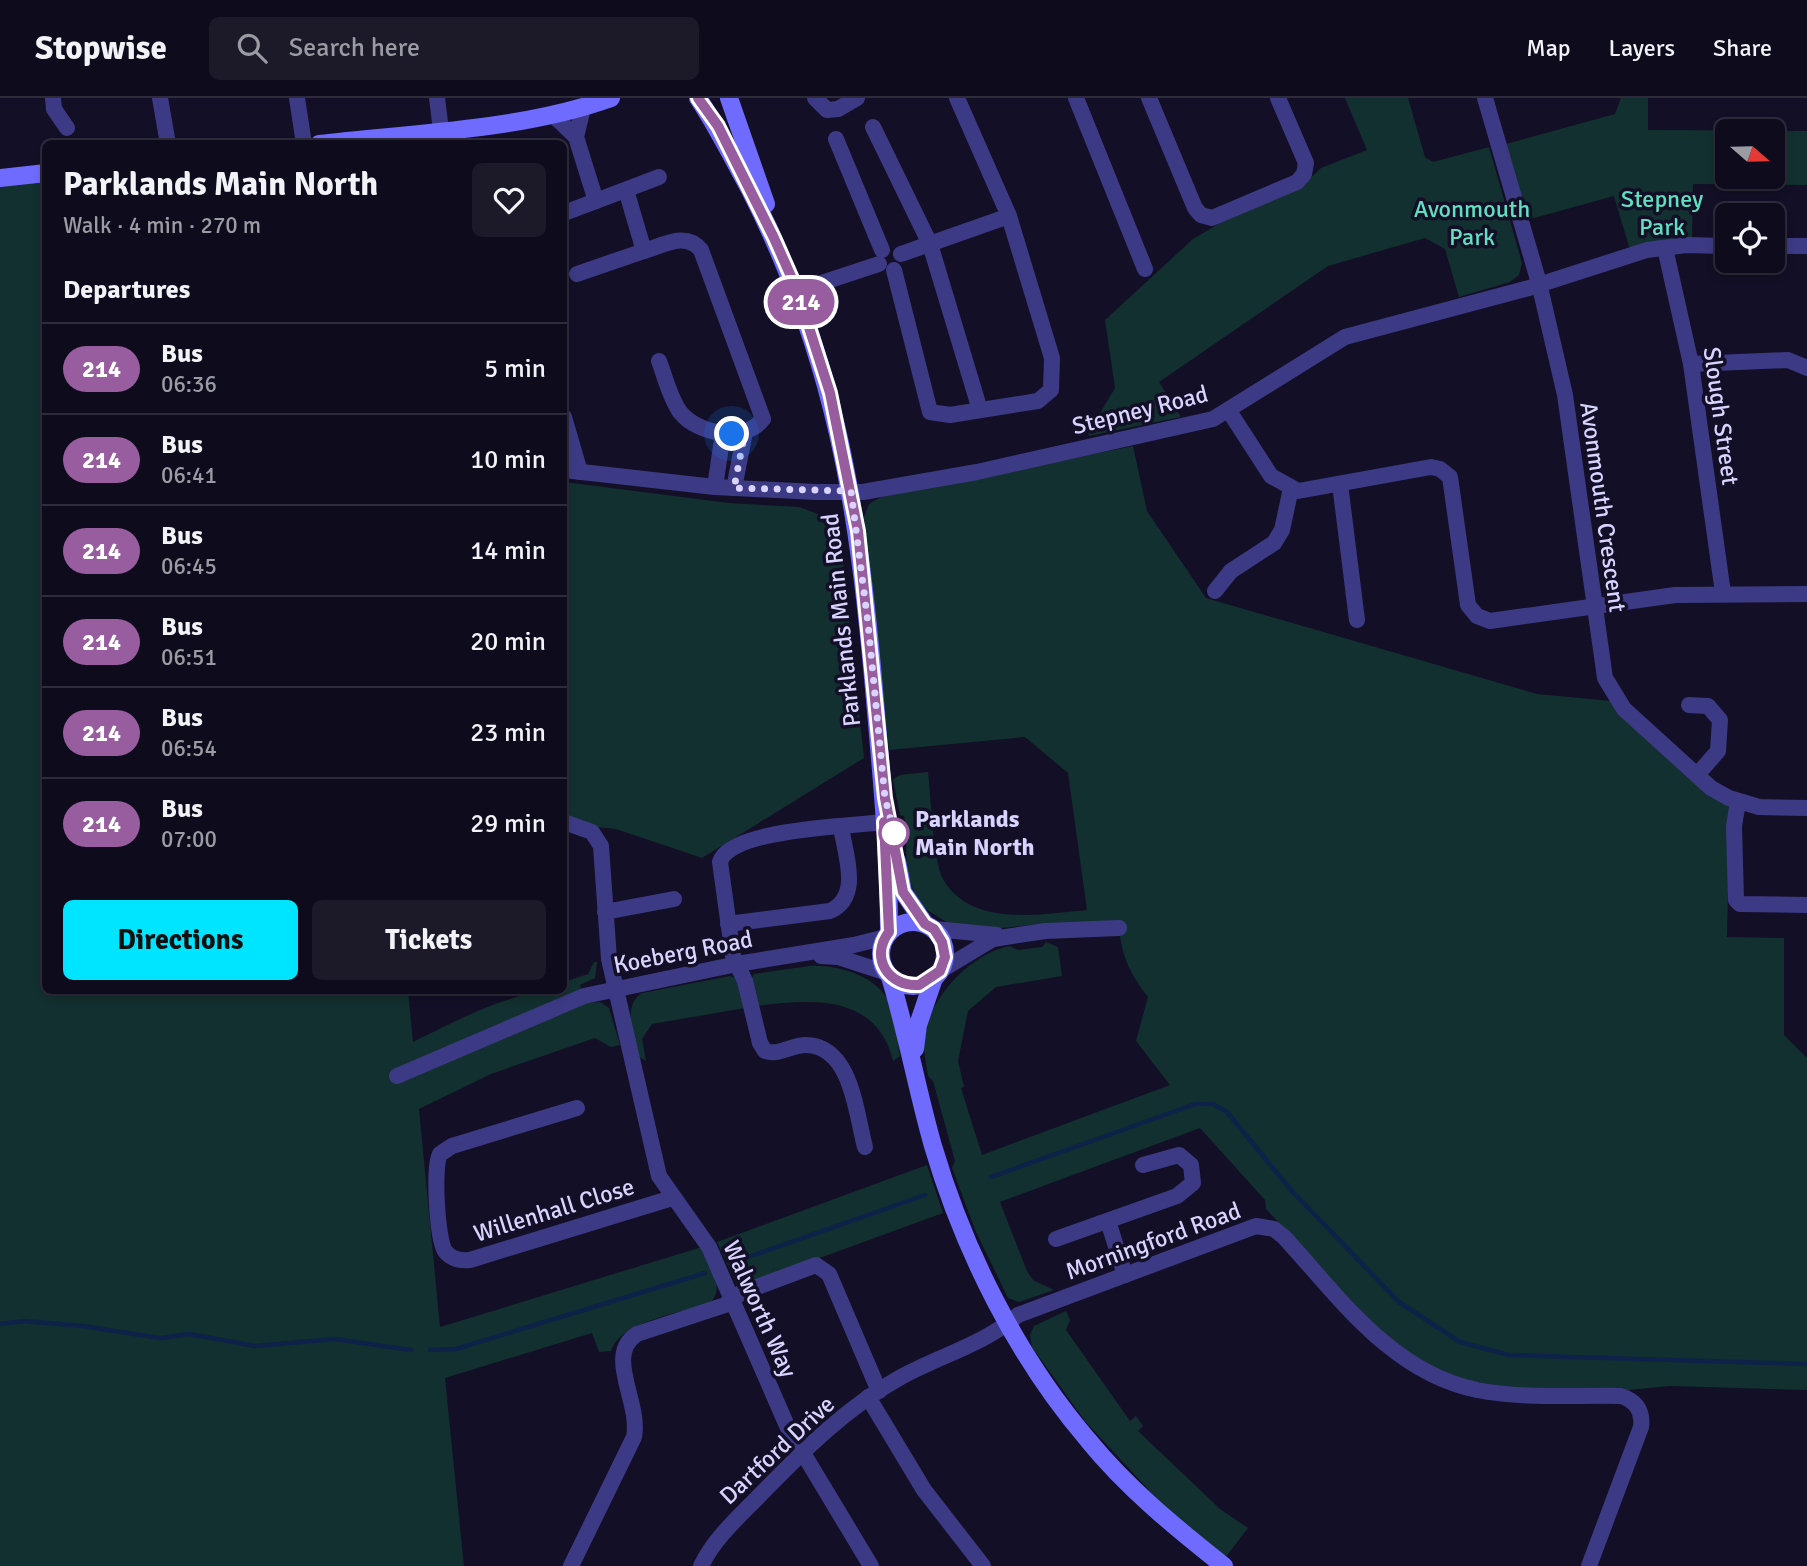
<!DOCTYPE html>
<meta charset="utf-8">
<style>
:root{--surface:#0e0b1c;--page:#1c1929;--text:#f1f3f6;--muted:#9b9ba3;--line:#2e2b3b;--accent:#00e5ff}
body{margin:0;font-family:Signika,sans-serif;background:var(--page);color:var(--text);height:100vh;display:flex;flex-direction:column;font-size:26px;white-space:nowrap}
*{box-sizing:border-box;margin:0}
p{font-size:23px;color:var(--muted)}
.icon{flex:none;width:38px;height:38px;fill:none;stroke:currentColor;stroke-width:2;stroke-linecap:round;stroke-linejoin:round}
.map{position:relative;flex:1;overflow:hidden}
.details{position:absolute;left:42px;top:42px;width:525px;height:854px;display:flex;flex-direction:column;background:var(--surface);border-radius:10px;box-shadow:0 4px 10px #0003,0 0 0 2px var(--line)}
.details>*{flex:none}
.badge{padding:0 14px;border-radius:23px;font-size:24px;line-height:46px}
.needle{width:46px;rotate:110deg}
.tools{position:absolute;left:1715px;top:21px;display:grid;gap:14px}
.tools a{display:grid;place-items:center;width:70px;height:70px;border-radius:10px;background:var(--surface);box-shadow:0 4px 10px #0003,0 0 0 2px var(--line);font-size:35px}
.you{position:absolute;width:35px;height:35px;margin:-18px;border:5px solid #fff;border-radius:50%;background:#1a73e8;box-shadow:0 0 0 10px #1a73e833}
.map>.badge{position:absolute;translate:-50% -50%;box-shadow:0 0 0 4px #fff}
h2{padding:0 21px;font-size:26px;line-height:63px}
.round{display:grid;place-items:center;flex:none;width:74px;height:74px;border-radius:10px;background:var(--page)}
.overview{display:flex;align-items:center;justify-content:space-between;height:119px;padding:0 21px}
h1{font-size:33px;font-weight:700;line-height:52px}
.cta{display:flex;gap:14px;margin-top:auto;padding:14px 21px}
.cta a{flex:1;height:80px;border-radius:10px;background:var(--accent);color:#111;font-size:28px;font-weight:700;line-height:80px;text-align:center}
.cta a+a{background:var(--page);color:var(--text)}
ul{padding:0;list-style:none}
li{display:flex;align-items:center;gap:21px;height:91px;padding:0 21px;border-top:2px solid var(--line)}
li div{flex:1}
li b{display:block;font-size:26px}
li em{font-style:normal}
li .badge{min-width:77px;font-weight:700;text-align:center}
header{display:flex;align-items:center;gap:42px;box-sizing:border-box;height:98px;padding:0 35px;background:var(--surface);border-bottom:2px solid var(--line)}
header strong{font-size:33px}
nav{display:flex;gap:38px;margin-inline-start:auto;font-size:24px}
.search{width:490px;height:63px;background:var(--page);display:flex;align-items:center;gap:18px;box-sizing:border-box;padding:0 24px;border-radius:10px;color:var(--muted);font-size:26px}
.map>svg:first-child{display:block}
.green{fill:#12302f;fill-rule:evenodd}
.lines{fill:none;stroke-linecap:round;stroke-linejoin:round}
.stream{stroke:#0c2248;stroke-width:4.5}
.street{stroke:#3d3a85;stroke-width:16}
.secondary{stroke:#6f6bff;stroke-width:18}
.line-casing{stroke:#fff;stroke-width:16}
.line{stroke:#975d9e;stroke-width:10}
.walk{stroke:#d9d4ff;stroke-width:7;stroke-dasharray:0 12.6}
.stop-dot{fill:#fff;stroke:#975d9e;stroke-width:3.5}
.labels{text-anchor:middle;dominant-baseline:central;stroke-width:7;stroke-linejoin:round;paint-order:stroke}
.park-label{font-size:24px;fill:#5fe0c0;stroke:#130f26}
.street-label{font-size:24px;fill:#d9d4ff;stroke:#130f26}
.stop-label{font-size:24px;font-weight:bold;fill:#d9d4ff;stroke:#130f26;text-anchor:start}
</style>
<header>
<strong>Stopwise</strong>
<div class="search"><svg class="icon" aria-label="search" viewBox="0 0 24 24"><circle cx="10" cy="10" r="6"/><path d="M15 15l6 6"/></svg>Search here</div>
<nav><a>Map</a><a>Layers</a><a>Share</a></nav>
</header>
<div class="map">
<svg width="1807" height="1468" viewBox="0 0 1807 1468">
<rect width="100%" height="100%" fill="#130f26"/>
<g class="green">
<path d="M1345 0H1408L1425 59 1433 64 1489 49 1522 165 1519 177 1510 184 1459 199 1445 151 1425 140 1328 168 1159 284 1181 319 1089 338 1088 335 1115 290 1105 222 1193 141 1225 122 1300 90 1321 70 1367 52Z"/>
<path d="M1621 0H1648V32L1807 33V87L1693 86 1692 142 1630 152 1614 98 1527 122 1506 46 1615 16ZM1727 33H1773V79H1727Z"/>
<path d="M45 80 46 892 408 893 413 944C460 921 511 892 564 892V884L588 876 594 864H597L595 880 580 887 585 905 600 904 609 910 620 947 611 949 595 940 491 976 419 1011 440 1229 702 1149C710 1167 726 1189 710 1205 681 1215 621 1223 611 1253L599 1254 592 1235 445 1280 464 1468H0V85Z"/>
<path d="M1133 348 1147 413 1206 500 1537 596 1612 603 1730 708 1727 839 1784 840V937L1807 960V1292L1670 1288 1629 1292 1516 1290 1464 1282 1418 1263 1375 1228 1266 1111 1265 1102 1200 1030 1000 1104 1027 1173 1033 1182 1054 1192 1019 1204 1008 1200 976 1134 952 1070 955 1063 933 983 928 978C926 964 922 949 925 934 933 896 972 855 1010 848L1018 852 1042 849 1046 844 1058 849 1062 878 996 889 968 913 958 963 964 989 961 990 982 1057 1170 987 1136 943 1148 899C1127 871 1122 858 1118 824L1048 825 982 832 954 829 918 806 907 774 906 743 909 742 904 718 900 717 893 681 900 677 928 674C931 698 933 763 943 781 971 830 1041 816 1087 812L1068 675 1025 639 889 652 864 419 869 406 881 399Z"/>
<path d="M564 384 729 405 799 409 839 424 864 660 702 760 616 731 596 729 564 718Z"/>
<path d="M809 868C836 866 876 877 889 904 897 920 897 941 900 958L893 963C877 896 812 901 756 908L751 882 754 876Z"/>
<path d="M730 878 737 881 745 910 652 926 642 941 646 963 639 959C635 939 621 908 642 895Z"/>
<path d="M927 1067 943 1115 743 1188 737 1187 717 1144Z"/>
<path d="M1066 1213 1070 1222 1066 1232 1130 1323 1136 1318 1143 1328 1138 1333 1220 1411 1248 1430 1225 1460 1160 1404 1085 1323 1032 1249 1030 1237 1034 1228Z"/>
</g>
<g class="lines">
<g class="stream">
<path d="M991 1079 1195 1006H1213L1227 1014 1291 1092 1399 1204 1460 1244 1509 1257 1807 1266"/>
<path d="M740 1162 925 1097"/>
<path d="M0 1226 24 1223 83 1228 160 1240 189 1236 255 1248 335 1241 411 1252"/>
<path d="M430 1252 456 1251 705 1175"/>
</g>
<g class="street">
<path d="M53 0 54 11 67 30"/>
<path d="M160 0 168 46"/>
<path d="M297 0 304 46"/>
<path d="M437 0 441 32"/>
<path d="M815 0 827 12 838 11 857 0"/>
<path d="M957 0 1009 118"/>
<path d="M1076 0 1145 171"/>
<path d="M1149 0 1195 110 1201 117 1212 120 1297 84 1304 76 1306 65 1278 0"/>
<path d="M1485 0 1539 185 1565 297 1605 580 1624 611 1711 690 1729 700 1759 709 1807 710"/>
<path d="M553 17 576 39"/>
<path d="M873 29 930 146 980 312"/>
<path d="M836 41 882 152"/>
<path d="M626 92 644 153C664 147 686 133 701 152L763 321C745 345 697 336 680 314 670 300 665 279 659 263"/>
<path d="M596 103 659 79"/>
<path d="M564 115 596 103 576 39 583 10"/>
<path d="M1773 148H1807"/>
<path d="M1665 150 1691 266 1723 495"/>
<path d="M894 172 930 314 950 317 1038 303 1051 292 1052 260 1009 118 901 156"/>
<path d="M577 176 644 153"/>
<path d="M797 193 879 166"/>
<path d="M1691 266 1788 262 1807 270"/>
<path d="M1229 313 1271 378 1298 393 1431 369 1440 371 1450 379 1468 507 1477 518 1490 523 1675 497 1807 496"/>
<path d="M564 319 580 374"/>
<path d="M564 372 715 389 816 394H863L977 374 1213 321 1345 239 1529 190 1647 152 1686 147 1727 148"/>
<path d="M1340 386 1357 522"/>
<path d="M715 389 723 335"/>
<path d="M734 390 745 334"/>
<path d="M1215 493 1231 473 1274 445 1282 432 1291 390"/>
<path d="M1689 607 1708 608 1720 622 1718 653 1697 677"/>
<path d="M1738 704 1734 728 1736 802 1740 806 1807 807"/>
<path d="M564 724 592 734 601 748 609 861 659 1078 709 1149 788 1330 871 1468"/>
<path d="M605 814 674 801"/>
<path d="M728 826 830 813C862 799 845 756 841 729"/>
<path d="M934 831 997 837"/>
<path d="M821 858 838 859 887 875"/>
<path d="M940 873 993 841 1045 833 1119 830"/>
<path d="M397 978 584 898 737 866 854 847 886 839"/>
<path d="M577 1010 452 1048 440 1056C433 1068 437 1141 445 1153 451 1161 460 1163 470 1162L672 1100"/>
<path d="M865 1049C856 1016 852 949 807 947 793 946 780 958 765 953L760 945 745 883 733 858 720 764C728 731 852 728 884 724"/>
<path d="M1108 1123 1125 1177"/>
<path d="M1056 1141 1177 1098 1193 1085 1191 1067 1179 1057 1143 1067"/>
<path d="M868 1299 924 1392 983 1468"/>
<path d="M571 1468 634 1339C641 1304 604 1257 637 1236L725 1207 741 1195 816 1167 829 1176 879 1293"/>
<path d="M701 1468C715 1439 740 1418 762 1395 805 1351 847 1309 901 1279 941 1257 983 1247 1018 1217L1256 1128 1274 1131 1284 1139C1339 1199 1392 1275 1477 1292 1523 1301 1574 1297 1621 1298 1636 1303 1643 1313 1641 1329L1589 1468"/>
</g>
<g class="secondary">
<path d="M698 0C718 30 733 61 750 92 835 259 858 408 874 591 881 672 889 753 889 834"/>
<path d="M729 0 766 106"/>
<path d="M319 46C414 35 522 32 611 0"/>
<path d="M0 80 46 75"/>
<path d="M897 763 903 794 925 826"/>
<circle cx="913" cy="856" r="32"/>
<path d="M890 879C907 935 917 992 933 1048 964 1153 1017 1259 1088 1342 1127 1390 1176 1430 1224 1468"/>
<path d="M915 951 918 927 934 880"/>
</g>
</g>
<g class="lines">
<defs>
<path id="line" d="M698 0 718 28 774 140 797 192 830 295 858 433 885 700 903 794 925 826 934 831 942 844 945 859 940 873 919 887C889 889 869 860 889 834L884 724"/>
</defs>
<use href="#line" class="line-casing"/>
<use href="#line" class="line"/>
<path class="walk" d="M732 336 745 334 734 390 851 393 868 525 885 700 894 735"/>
</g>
<circle class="stop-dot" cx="894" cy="735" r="14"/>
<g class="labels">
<g class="park-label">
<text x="1662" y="101">Stepney<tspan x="1662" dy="28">Park</tspan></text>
<text x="1472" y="111">Avonmouth<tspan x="1472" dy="28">Park</tspan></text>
</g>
<g class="street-label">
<text transform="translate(1140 312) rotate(-14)">Stepney Road</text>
<text transform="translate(1721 318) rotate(82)">Slough Street</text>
<text transform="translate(1603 409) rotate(82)">Avonmouth Crescent</text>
<text transform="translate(841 522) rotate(-96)">Parklands Main Road</text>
<text transform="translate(683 854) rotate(-11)">Koeberg Road</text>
<text transform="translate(554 1112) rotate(-17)">Willenhall Close</text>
<text transform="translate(1153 1143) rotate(-20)">Morningford Road</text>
<text transform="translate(760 1211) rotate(66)">Walworth Way</text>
<text transform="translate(777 1352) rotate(-43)">Dartford Drive</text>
</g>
<g class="stop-label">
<text x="915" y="721">Parklands<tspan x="915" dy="28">Main North</tspan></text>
</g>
</g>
</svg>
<div class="tools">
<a><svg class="needle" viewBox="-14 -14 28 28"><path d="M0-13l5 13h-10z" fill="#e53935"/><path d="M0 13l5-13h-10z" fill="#9b9ba3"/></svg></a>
<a><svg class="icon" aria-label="locate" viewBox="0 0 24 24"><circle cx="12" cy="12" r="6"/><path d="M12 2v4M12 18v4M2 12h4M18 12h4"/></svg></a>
</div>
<div class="you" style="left:732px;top:336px"></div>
<b class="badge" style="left:801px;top:204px;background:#975d9e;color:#fff">214</b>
<section class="details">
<div class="overview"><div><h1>Parklands Main North</h1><p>Walk · 4 min · 270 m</p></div><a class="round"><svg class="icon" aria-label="heart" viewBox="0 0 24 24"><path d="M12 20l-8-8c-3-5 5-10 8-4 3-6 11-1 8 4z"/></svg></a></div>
<h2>Departures</h2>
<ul>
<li><span class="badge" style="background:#975d9e;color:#fff">214</span><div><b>Bus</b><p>06:36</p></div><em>5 min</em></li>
<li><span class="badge" style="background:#975d9e;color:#fff">214</span><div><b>Bus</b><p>06:41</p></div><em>10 min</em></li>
<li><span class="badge" style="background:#975d9e;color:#fff">214</span><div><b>Bus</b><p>06:45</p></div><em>14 min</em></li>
<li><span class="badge" style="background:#975d9e;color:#fff">214</span><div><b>Bus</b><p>06:51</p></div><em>20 min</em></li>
<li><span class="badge" style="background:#975d9e;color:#fff">214</span><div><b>Bus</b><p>06:54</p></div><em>23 min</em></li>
<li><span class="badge" style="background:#975d9e;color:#fff">214</span><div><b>Bus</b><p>07:00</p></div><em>29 min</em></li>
</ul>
<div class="cta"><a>Directions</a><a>Tickets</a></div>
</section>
</div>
